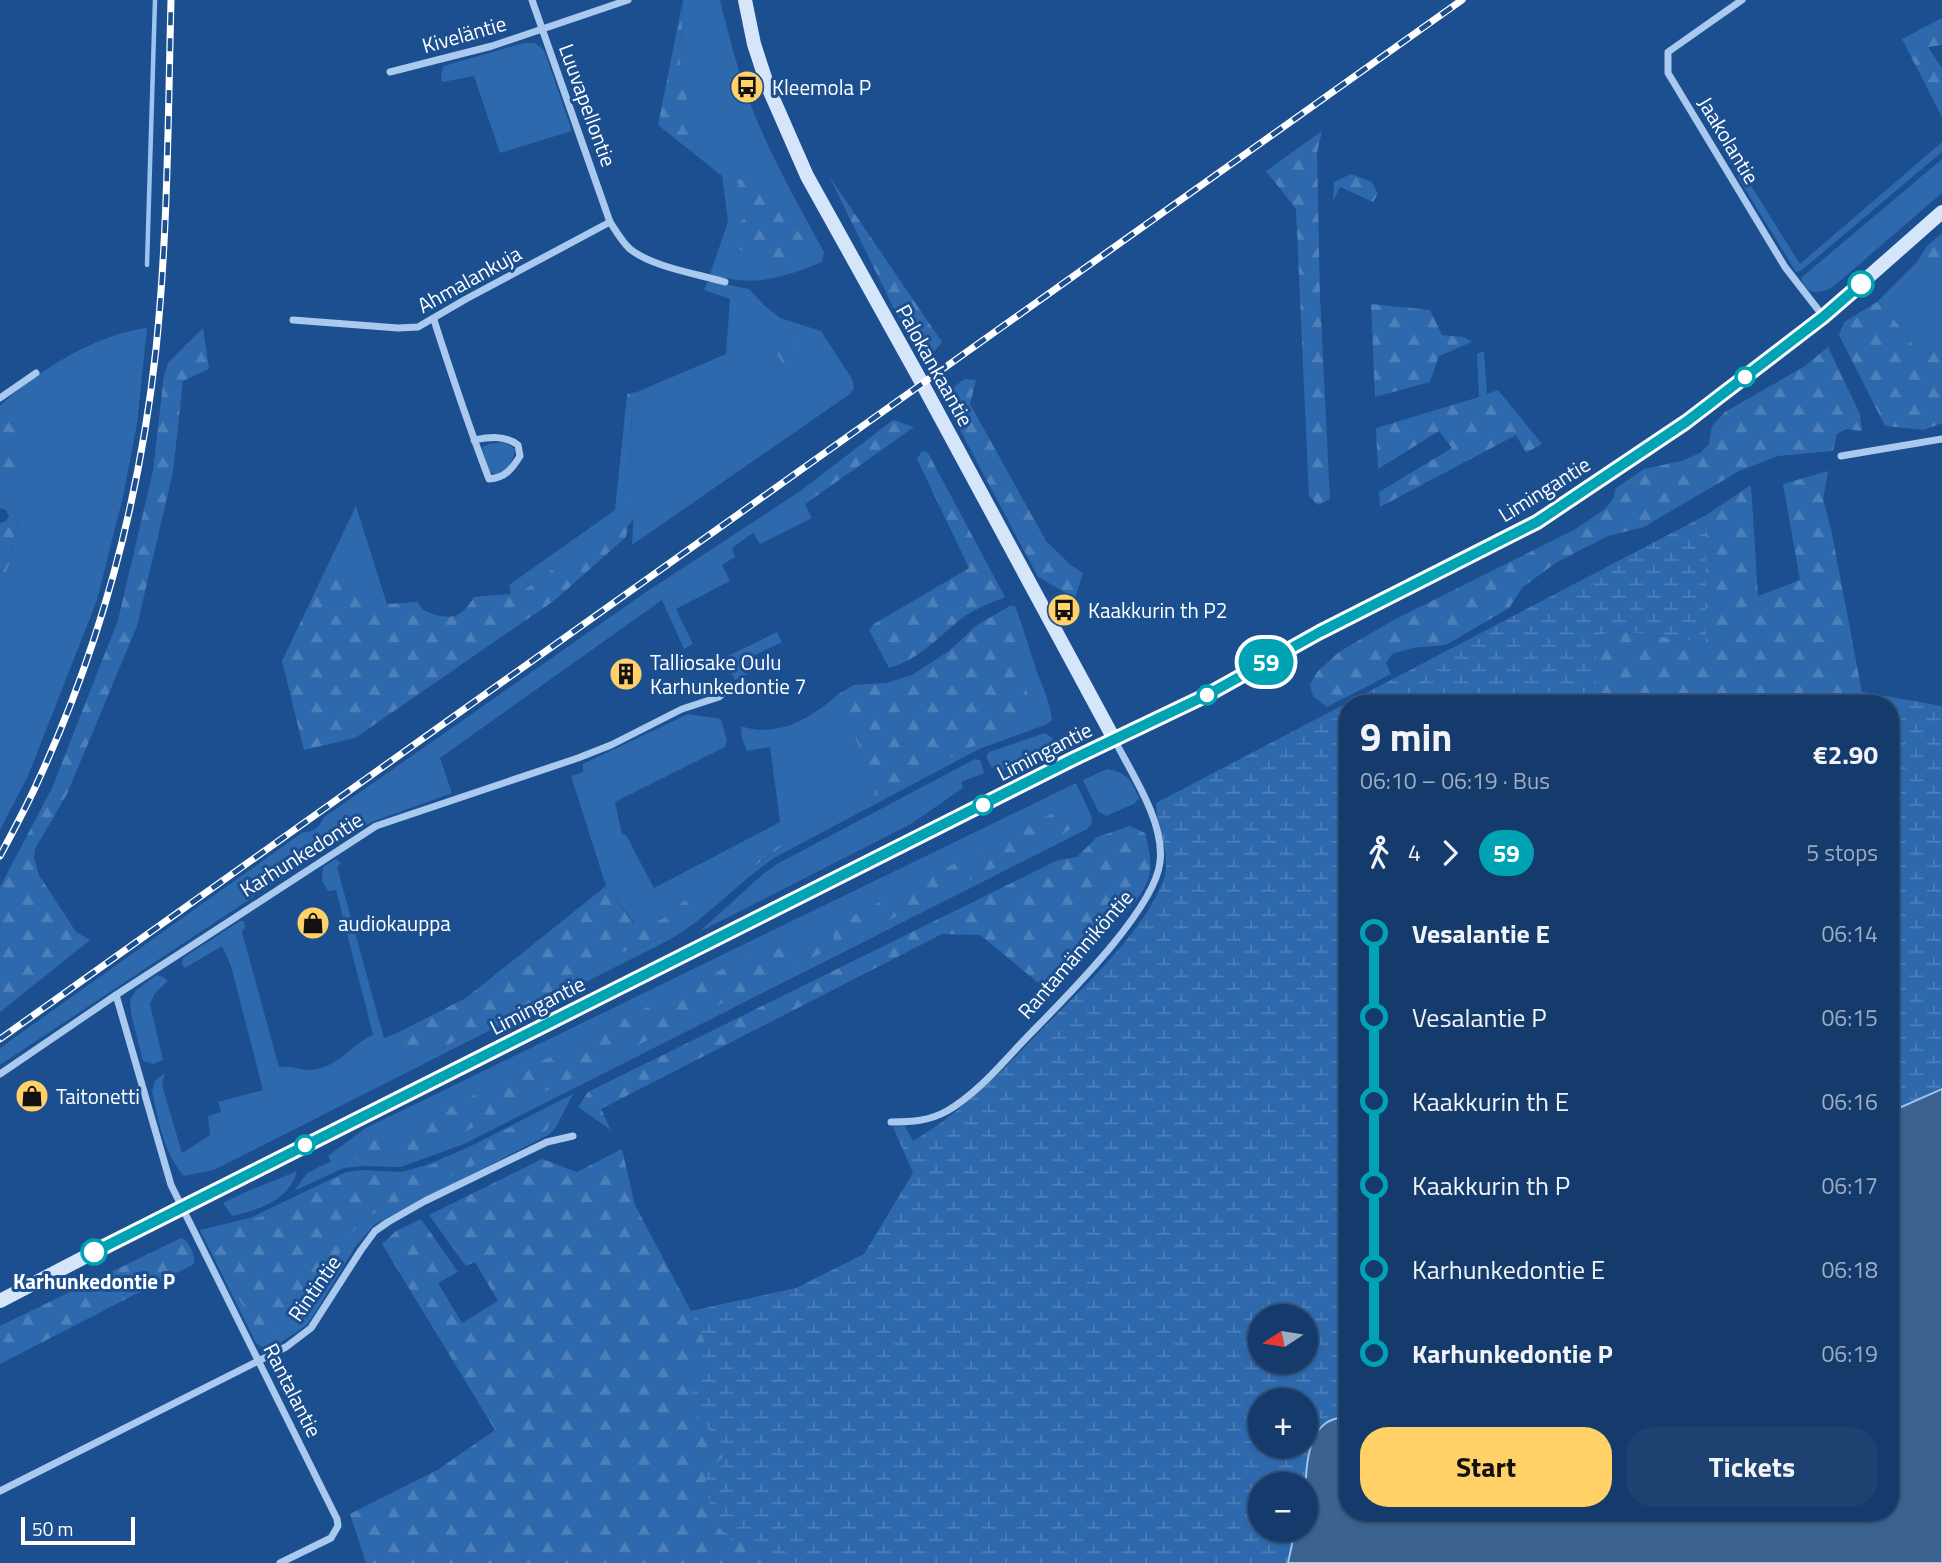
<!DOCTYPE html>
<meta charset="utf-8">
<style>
:root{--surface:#143b6b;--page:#1d4271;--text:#f1f3f6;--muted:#9dadc1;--line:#33557e;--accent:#ffd166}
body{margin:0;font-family:"Titillium Web",sans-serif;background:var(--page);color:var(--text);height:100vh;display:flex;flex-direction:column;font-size:26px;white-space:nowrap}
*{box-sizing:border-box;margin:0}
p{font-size:23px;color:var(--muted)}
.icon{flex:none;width:38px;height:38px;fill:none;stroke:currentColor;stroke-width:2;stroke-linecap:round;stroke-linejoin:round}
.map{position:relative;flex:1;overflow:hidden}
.drawer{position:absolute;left:1339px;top:695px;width:560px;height:826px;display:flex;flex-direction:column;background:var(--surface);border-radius:28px;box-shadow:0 2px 5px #0004,0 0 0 2px var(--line)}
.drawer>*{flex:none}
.badge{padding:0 14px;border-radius:23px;font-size:24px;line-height:46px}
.needle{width:46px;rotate:258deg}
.controls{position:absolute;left:1248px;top:1304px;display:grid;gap:14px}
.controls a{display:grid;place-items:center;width:70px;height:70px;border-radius:50%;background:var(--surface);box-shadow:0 2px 5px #0004,0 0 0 2px var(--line);font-size:35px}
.scale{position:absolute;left:21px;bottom:18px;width:114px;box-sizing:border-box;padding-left:7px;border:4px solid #fff;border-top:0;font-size:19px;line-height:24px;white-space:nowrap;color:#fff;-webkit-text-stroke:5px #1b4f8f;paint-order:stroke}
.map>.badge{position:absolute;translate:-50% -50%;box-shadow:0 0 0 4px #fff}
.legs{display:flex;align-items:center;gap:10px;height:77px;padding:0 21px;font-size:23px}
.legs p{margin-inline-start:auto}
.summary{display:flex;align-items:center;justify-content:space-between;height:119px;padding:0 21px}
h1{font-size:38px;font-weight:700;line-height:52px}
.cta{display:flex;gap:14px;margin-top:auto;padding:14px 21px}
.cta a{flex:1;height:80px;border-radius:28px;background:var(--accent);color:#111;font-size:28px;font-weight:700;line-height:80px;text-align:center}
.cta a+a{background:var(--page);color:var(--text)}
ul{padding:0 21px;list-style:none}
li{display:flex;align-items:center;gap:24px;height:84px;font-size:26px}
li i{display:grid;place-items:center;width:10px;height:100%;margin:0 9px;background:currentColor}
li i::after{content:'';width:18px;height:18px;margin:-9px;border:5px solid;border-radius:50%;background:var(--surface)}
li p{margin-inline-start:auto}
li:first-child i{background:linear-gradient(#0000 50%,currentColor 0)}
li:last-child i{background:linear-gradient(currentColor 50%,#0000 0)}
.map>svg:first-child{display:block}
.green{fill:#2e69ad}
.forest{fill:url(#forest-firs)}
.wetland{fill:url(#wetland-marsh);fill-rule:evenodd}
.water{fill:#3c6290;stroke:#9cc4f0;stroke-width:2}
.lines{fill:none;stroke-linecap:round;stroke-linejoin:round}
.stream{stroke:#9cc4f0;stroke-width:4.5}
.street{stroke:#a9c9ee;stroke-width:7}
.secondary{stroke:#d6e6fa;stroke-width:14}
.rail-casing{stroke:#fff;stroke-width:7}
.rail{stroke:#1b4f8f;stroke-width:4.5;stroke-dasharray:13;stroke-linecap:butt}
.line-1-casing{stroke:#fff;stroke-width:16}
.line-1{stroke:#00a3b4;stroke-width:10}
.stop-1-dot{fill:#fff;stroke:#00a3b4;stroke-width:3.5}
.labels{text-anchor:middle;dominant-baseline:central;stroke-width:6;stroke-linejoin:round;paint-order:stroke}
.street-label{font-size:21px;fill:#fff;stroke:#1b4f8f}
.poi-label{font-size:21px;fill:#fff;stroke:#1b4f8f;text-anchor:start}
.stop-label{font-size:21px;font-weight:bold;fill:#fff;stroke:#1b4f8f}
</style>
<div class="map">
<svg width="1942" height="1563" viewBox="0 0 1942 1563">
<defs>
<pattern id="forest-firs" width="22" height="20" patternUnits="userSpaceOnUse" patternTransform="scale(1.75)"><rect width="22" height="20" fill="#2e69ad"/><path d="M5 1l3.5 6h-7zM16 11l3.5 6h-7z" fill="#4d80b9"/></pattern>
<pattern id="wetland-marsh" width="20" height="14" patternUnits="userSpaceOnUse" patternTransform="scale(1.75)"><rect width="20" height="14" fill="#2e69ad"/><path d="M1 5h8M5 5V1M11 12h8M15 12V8" fill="none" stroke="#4d80b9"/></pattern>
</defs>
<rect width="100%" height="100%" fill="#1b4f8f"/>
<g class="green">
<path d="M683 0H720C730 40 740 80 756 118 775 164 800 208 824 252L822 262C782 278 753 288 710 274L728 222 722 176 692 152 698 139 680 72Z"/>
<path d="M524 43H535L544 50 572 131 500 153 474 76 442 82 441 73 444 66Z"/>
<path d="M1942 142V152L1802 270 1796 272 1737 176 1740 168 1800 264Z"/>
<path d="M1942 159V193L1834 286C1819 295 1806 295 1801 278Z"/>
<path d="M1942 256V353L1939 354 1917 350 1883 305 1877 302 1917 262 1922 270Z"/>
<path d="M708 281 749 289 764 305 780 318 821 331 852 379 854 388 850 394 632 545 639 399 637 392 726 354 730 299 704 290Z"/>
<path d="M147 328 137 424 123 497 97 600 28 776 0 830V590L9 564 18 518 0 498V493L12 480 18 427 0 418V406C35 372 98 333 147 328Z"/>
<path d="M627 394 632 408 629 510 627 514 520 593 509 585 615 510Z"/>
<path d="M504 442 515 449C513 461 508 473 493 474L488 469 482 447 489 444Z"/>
<path d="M799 492 812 518 760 544 753 533 732 548 735 557 722 565 730 581 676 609 693 644 684 649 662 600 440 758 452 793 372 822 333 844 0 1065V1048L303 832C313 833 320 827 323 818L646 592Z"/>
<path d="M356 506 387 604 367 595 339 567 323 575Z"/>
<path d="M1010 606H1015C1023 626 1028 646 1035 666 1041 684 1050 701 1052 720L1045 725 979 749 774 858C736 884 710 916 669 940L214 1170 184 1176C163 1152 159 1121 152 1091L155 1081 165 1073 162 1085 182 1153 210 1135 208 1116 221 1112 218 1102 263 1090 231 966 222 946 185 968 182 965 183 958 240 921H244L245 927 242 932 279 1067C293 1065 304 1072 317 1069 341 1064 353 1043 373 1035L336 890 328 891 322 880 323 867 336 859 341 863 337 867 384 1038 397 1033 405 1066 574 982 589 961 648 945 689 922 737 880 783 846 682 902C668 920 657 924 635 924L606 886 571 776 583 772V764L688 714 721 719 727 741 725 747 615 802 622 834 626 835 654 888 780 822 770 747 747 751 742 738 741 726C779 739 812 717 840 693L877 795 1021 643Z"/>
<path d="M777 632 782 642 751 657 756 669 735 680 724 658Z"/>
<path d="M1045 733 1051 737 1056 745 1021 763 997 772 994 767 992 768 986 756 989 752Z"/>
<path d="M975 759 980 760 984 773 961 782 963 788 911 824 699 932 763 874 777 864Z"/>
<path d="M1107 769C1128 773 1130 779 1139 798L1134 804 1106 816 1098 811 1083 780Z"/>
<path d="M1076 783 1092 817 1091 825 1087 829 464 1144 401 1167 363 1166 344 1168 294 1191 307 1173 331 1161 328 1156 364 1129Z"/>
<path d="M157 975 163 977 168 981 155 993 150 1004 163 1060 153 1064 143 1061 131 1013 130 1000 136 990Z"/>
<path d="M573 1094 555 1129 548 1135 374 1225 356 1246 308 1324 273 1348 267 1350 256 1343 200 1230 250 1218 346 1172 362 1170 402 1172 426 1165 465 1149Z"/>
<path d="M297 1171C290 1200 258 1210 232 1216L223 1203 241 1194Z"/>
</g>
<g class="forest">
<path d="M683 0 680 72 698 139 692 152 658 125Z"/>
<path d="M1942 18V45L1928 47 1942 68V117L1902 39Z"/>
<path d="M1322 131 1317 153 1320 297 1330 499 1318 505 1309 496 1296 209 1266 171Z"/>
<path d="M1351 174 1372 182 1378 194 1373 202 1340 187 1333 201 1334 182Z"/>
<path d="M829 176 942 342 932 354H926L895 311Z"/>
<path d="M737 179 751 180 792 222 813 254 787 267 773 271 733 245 729 236 745 217Z"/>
<path d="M1942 233V256L1922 271 1917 262 1926 247Z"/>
<path d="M1877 302 1883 305 1917 350 1942 353V423L1924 430 1885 426 1839 335 1844 322Z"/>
<path d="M1371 304 1430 310 1442 335 1464 337 1472 342 1439 356 1430 382 1375 397Z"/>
<path d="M203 328 209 369 183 381 173 472 137 626 67 794 35 849 34 857 39 875 76 932 90 940 0 1012V887L52 788 118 620 153 471 164 375 168 363Z"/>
<path d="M774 328H779C791 339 805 353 785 366 776 354 770 344 774 328Z"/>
<path d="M1828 347 1860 414 1862 431 1846 429 1837 434 1833 451 1778 456 1739 471 1644 527 1608 536 1557 562 1523 587 1509 608 1446 645 1412 648 1392 654 1386 663 1391 674 1327 707 1313 696 1310 685 1317 672 1339 652 1392 621 1574 530 1605 509 1613 499 1616 488 1644 469 1681 461 1700 453 1709 444 1712 426 1725 412 1805 366Z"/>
<path d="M1484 351 1487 394 1498 390 1542 444 1526 453 1516 435 1380 507 1379 492 1452 448 1439 431 1378 469 1376 428 1479 397 1477 354Z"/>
<path d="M965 379 976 380 970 404 1046 541 1071 565 1083 573 1075 598 1038 577 949 409 955 386Z"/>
<path d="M637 392 639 399 634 519 628 526 626 537 555 600 355 738 304 750 282 661 323 575 339 567 367 595 387 604 418 602C421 609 423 610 430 613 452 621 462 617 474 597L511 594 509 585 520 593 627 514 629 510 632 408 627 394Z"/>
<path d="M0 418 18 427 24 438 12 480 0 493Z"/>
<path d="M893 420 914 427 805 504 799 492Z"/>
<path d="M922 451 928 453 1005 597C991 603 973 609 961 619 937 638 920 659 889 668L869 630 874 624 969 568 917 459Z"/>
<path d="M1828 471 1823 499 1831 529 1864 703H1596L1595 637 1613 630 1706 643V515L1751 485 1758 596 1800 580 1783 484Z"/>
<path d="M0 498 18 518 9 564 0 590V523L6 521 9 516 6 510 0 508Z"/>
<path d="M1010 606 1021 643 1030 717 876 796 840 693 854 685 886 683 912 675 949 651 977 625Z"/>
<path d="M1063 808H1069L1074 823 1070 830 837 946 833 942 835 925Z"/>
<path d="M1130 826 1145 833C1152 863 1155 874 1136 901L1051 993 980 935 942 934 601 1109 611 1130 578 1107 588 1092 1058 860 1077 857 1097 837Z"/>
<path d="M790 840 737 880 689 922 648 945 589 961 574 982 405 1066 397 1033 466 998 606 886 634 924C655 924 669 919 682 902Z"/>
<path d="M830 937V949L434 1147 407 1156 364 1155 343 1164 337 1156 374 1135 392 1137 746 957 758 958 791 942Z"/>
<path d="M554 1107 547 1130 371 1215 353 1231 320 1285 288 1328 267 1338 255 1327 213 1254 241 1223 275 1212 347 1172 402 1174 427 1167Z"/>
<path d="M622 1149 635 1205 691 1311 707 1345 691 1393 731 1452 755 1540 765 1563H366L350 1514 439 1469 495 1430 382 1244 396 1231 421 1219 458 1272 438 1283 462 1323 498 1301 475 1262 466 1266 429 1215 542 1159 577 1172Z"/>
<path d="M181 1238C191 1242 194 1254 194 1264L0 1364V1326Z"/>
</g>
<g class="wetland">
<path d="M1706 515V643L1614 630 1596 637V703L1348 704 1347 1415 1326 1423 1305 1484H1260V1530H1295L1288 1563H765L755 1540H731L713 1521 704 1472 730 1452 695 1415 691 1393 706 1345 691 1311 796 1288 864 1254 913 1173 893 1127 905 1126 913 1141C967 1109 1009 1063 1053 1018 1089 982 1145 929 1163 881 1173 856 1156 828 1156 803ZM1260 1316H1306V1362H1260ZM1260 1400H1306V1446H1260Z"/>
<path d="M1863 692 1942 706V1089L1890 1112V704L1864 703Z"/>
</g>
<path class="water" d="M1942 1089V1563H1288L1295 1530H1306C1306 1501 1300 1441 1326 1423 1331 1419 1341 1418 1347 1415L1348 1512H1890V1112Z"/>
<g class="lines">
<path class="stream" d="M147 265 155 0"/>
<g class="street">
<path d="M532 0 610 222C616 231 622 242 630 249 652 267 698 274 725 282"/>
<path d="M1742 0 1668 52V73L1785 267 1823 316"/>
<path d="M390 72 492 46 628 0"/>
<path d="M293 320 398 328 418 327 466 299 610 222"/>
<path d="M434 320C451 373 469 427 489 479 505 478 512 469 520 456L518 445C504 435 490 437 474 440"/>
<path d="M0 398 36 373"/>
<path d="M1841 456 1942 439"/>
<path d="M0 1074 116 995"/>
<path d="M891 1122C912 1122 929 1121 947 1111 981 1091 1006 1058 1033 1031 1067 996 1155 909 1160 862 1165 823 1132 774 1114 739"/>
<path d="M0 1491 286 1347 311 1328 361 1250 375 1231 388 1222 425 1201 547 1142 573 1136"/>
<path d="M280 1563 331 1538 338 1526 337 1519 171 1185 116 995 376 826 578 758 611 745 682 709 719 697 725 691"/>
</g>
<g class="secondary">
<path d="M745 0 754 44 768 87 807 176 917 374 1114 739"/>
<path d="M0 1301 181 1207 1069 761 1207 695 1319 632 1537 522 1686 422 1823 317 1942 212"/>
</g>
<defs>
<g id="rail">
<path d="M0 856C13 831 27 806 38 781 101 645 140 497 156 349 168 233 168 116 171 0"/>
<path d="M0 1039 1462 0"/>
</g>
</defs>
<use href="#rail" class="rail-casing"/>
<use href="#rail" class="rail"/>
</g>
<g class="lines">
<defs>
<path id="line-1" d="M94 1252 1069 761 1207 695 1320 632 1537 522 1686 422 1823 317 1861 284"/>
</defs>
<use href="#line-1" class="line-1-casing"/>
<use href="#line-1" class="line-1"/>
</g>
<defs>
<symbol id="bus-disc" viewBox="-11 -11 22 22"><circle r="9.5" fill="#ffd166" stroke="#1b4f8f"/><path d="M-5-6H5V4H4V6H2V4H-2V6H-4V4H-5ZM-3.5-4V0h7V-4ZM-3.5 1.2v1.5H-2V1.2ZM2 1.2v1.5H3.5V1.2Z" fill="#111"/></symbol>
<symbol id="building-disc" viewBox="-11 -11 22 22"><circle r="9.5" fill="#ffd166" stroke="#1b4f8f"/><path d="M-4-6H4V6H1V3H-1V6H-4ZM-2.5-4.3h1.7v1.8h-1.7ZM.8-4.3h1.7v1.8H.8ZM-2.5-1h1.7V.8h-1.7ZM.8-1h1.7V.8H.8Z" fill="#111"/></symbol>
<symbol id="shop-disc" viewBox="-11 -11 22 22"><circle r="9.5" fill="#ffd166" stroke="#1b4f8f"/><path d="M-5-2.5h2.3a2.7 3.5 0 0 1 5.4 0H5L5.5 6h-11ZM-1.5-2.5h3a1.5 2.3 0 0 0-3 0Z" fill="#111"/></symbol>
</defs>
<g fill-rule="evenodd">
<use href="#bus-disc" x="728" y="68" width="38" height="38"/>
<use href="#bus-disc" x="1045" y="591" width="38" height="38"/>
<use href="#building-disc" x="607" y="655" width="38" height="38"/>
<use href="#shop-disc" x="294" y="904" width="38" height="38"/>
<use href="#shop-disc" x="13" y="1077" width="38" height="38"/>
</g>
<g class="stop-1-dot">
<circle cx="1861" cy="284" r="12"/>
<circle cx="1745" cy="377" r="9"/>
<circle cx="1207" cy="695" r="9"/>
<circle cx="983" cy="805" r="9"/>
<circle cx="305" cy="1145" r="9"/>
<circle cx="94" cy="1252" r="12"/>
</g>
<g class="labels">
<g class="street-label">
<text transform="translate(464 34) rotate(-16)">Kiveläntie</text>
<text transform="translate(588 105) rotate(70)">Luuvapellontie</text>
<text transform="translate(1729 140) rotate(59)">Jaakolantie</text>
<text transform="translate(469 279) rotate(-29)">Ahmalankuja</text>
<text transform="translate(935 365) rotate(61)">Palokankaantie</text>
<text transform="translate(1544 489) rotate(-32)">Limingantie</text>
<text transform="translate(1044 751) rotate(-27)">Limingantie</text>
<text transform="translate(301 854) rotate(-32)">Karhunkedontie</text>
<text transform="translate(1075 954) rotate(-49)">Rantamänniköntie</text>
<text transform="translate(537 1005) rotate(-27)">Limingantie</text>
<text transform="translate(314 1288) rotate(-55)">Rintintie</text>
<text transform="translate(293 1390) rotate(63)">Rantalantie</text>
</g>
<g class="poi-label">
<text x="772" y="87">Kleemola P</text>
<text x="1088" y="610">Kaakkurin th P2</text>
<text x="650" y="662">Talliosake Oulu<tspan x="650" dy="24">Karhunkedontie 7</tspan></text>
<text x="338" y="923">audiokauppa</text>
<text x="56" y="1096">Taitonetti</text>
</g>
<g class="stop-label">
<text x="94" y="1281">Karhunkedontie P</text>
</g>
</g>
</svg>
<div class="controls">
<a><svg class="needle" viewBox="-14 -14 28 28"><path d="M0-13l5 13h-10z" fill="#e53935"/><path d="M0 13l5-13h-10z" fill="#9dadc1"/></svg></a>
<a>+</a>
<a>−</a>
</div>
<div class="scale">50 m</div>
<b class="badge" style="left:1266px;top:662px;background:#00a3b4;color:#fff">59</b>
<section class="drawer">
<div class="summary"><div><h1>9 min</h1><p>06:10 – 06:19 · Bus</p></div><b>€2.90</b></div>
<div class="legs"><svg class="icon" aria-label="walk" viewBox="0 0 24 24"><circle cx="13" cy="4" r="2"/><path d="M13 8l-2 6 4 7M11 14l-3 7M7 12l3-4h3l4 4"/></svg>4<svg class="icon" aria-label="forward" viewBox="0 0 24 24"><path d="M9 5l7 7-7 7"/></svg><b class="badge" style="background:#00a3b4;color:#fff">59</b><p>5 stops</p></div>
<ul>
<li><i style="color:#00a3b4"></i><b>Vesalantie E</b><p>06:14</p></li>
<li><i style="color:#00a3b4"></i><span>Vesalantie P</span><p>06:15</p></li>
<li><i style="color:#00a3b4"></i><span>Kaakkurin th E</span><p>06:16</p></li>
<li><i style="color:#00a3b4"></i><span>Kaakkurin th P</span><p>06:17</p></li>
<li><i style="color:#00a3b4"></i><span>Karhunkedontie E</span><p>06:18</p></li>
<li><i style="color:#00a3b4"></i><b>Karhunkedontie P</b><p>06:19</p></li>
</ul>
<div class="cta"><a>Start</a><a>Tickets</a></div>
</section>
</div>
